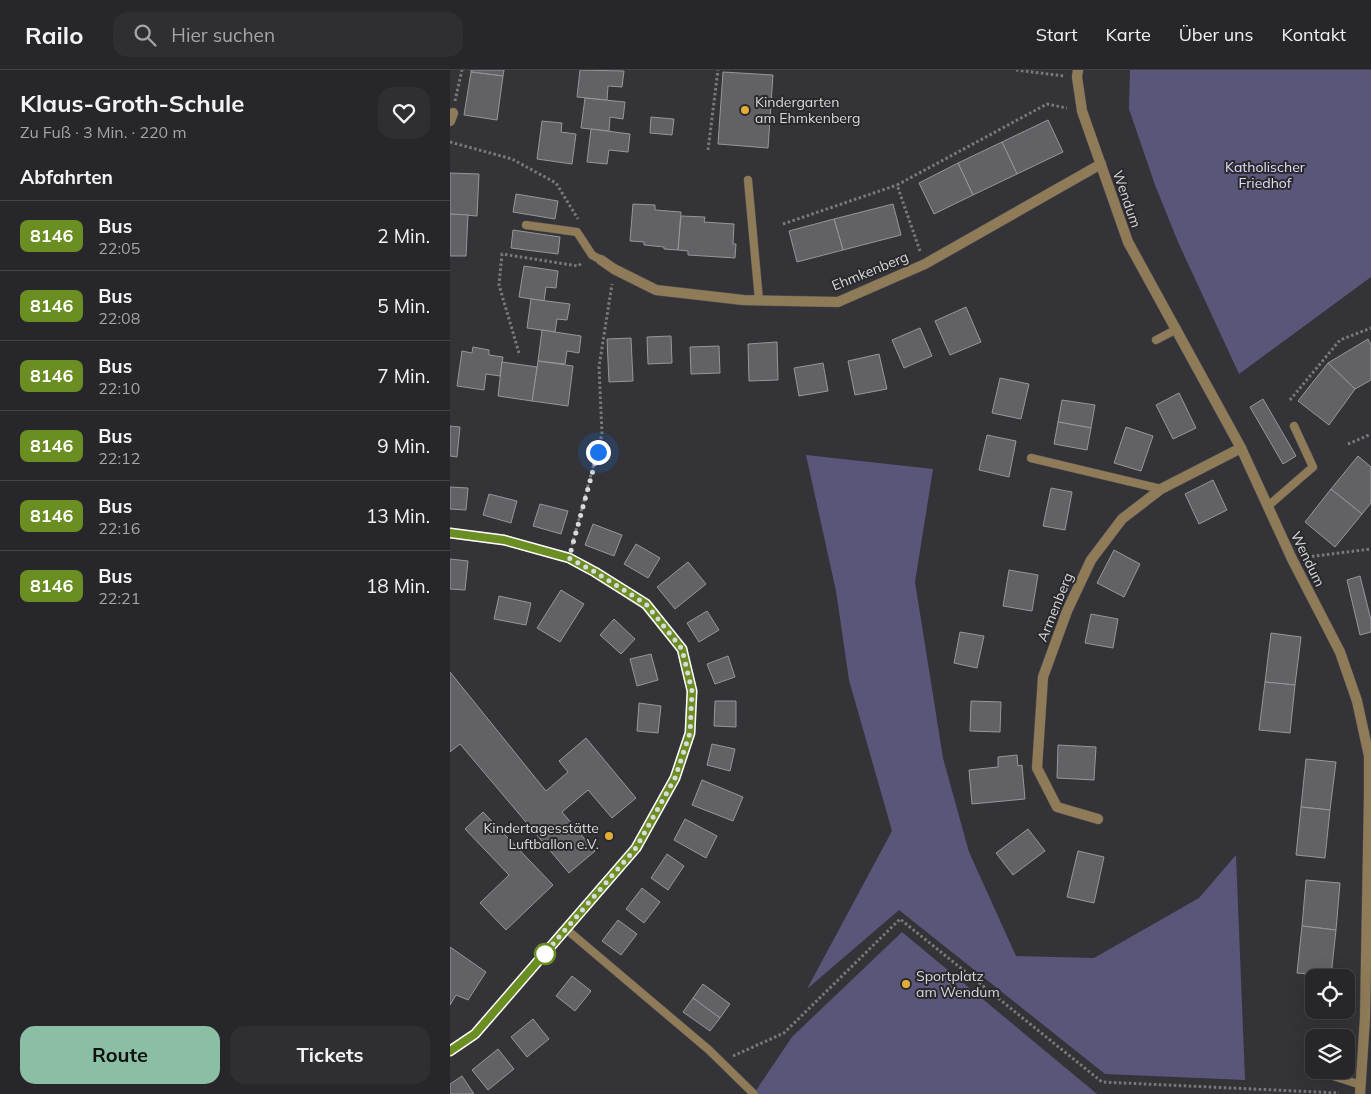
<!DOCTYPE html>
<html lang="de">
<meta charset="utf-8">
<style>
:root{--surface:#27262a;--page:#2f2e32;--text:#f1f3f6;--muted:#a4a5a8;--line:#434347;--accent:#8abfa5}
body{margin:0;font-family:Mulish,sans-serif;background:var(--page);color:var(--text);height:100vh;display:flex;flex-direction:column;font-size:19px;white-space:nowrap}
*{box-sizing:border-box;margin:0}
p{font-size:16px;color:var(--muted)}
.icon{flex:none;width:28px;height:28px;fill:none;stroke:currentColor;stroke-width:2;stroke-linecap:round;stroke-linejoin:round}
.map{position:relative;flex:1;overflow:hidden}
.sheet{display:flex;flex-direction:column;background:var(--surface);width:450px}
.sheet>*{flex:none}
.badge{padding:0 10px;border-radius:8px;font-size:18px;line-height:32px}
.buttons{position:absolute;left:855px;top:899px;display:grid;gap:10px}
.buttons a{display:grid;place-items:center;width:50px;height:50px;border-radius:10px;background:var(--surface);box-shadow:0 5px 20px #0002,0 0 0 1px var(--line);font-size:25px}
.you{position:absolute;width:25px;height:25px;margin:-12px;border:4px solid #fff;border-radius:50%;background:#1a73e8;box-shadow:0 0 0 8px #1a73e833}
.map>.badge{position:absolute;translate:-50% -50%;box-shadow:0 0 0 2px #fff}
h2{padding:0 20px;font-size:19px;line-height:45px}
.round{display:grid;place-items:center;flex:none;width:52px;height:52px;border-radius:15px;background:var(--page)}
.summary{display:flex;align-items:center;justify-content:space-between;height:85px;padding:0 20px}
h1{font-size:24px;font-weight:700;line-height:38px}
.button{display:flex;gap:10px;margin-top:auto;padding:10px 20px}
.button a{flex:1;height:58px;border-radius:15px;background:var(--accent);color:#111;font-size:20px;font-weight:700;line-height:58px;text-align:center}
.button a+a{background:var(--page);color:var(--text)}
ul{padding:0;list-style:none}
li{display:flex;align-items:center;gap:15px;height:70px;padding:0 20px;border-top:1px solid var(--line)}
li div{flex:1}
li b{display:block;font-size:19px}
li em{font-style:normal}
li .badge{min-width:55px;font-weight:700;text-align:center}
header{display:flex;align-items:center;gap:30px;box-sizing:border-box;height:70px;padding:0 25px;background:var(--surface);border-bottom:1px solid var(--line)}
header strong{font-size:24px}
nav{display:flex;gap:28px;margin-inline-start:auto;font-size:18px}
.search{width:350px;height:45px;background:var(--page);display:flex;align-items:center;gap:12px;box-sizing:border-box;padding:0 18px;border-radius:15px;color:var(--muted);font-size:19px}
main{display:flex;flex:1;min-height:0}
.map>svg:first-child{display:block}
.green{fill:#5a5679}
.building{fill:#616166;stroke:#96969b}
.lines{fill:none;stroke-linecap:round;stroke-linejoin:round}
.service-casing{stroke:#525156;stroke-width:9}
.minor-casing{stroke:#525156;stroke-width:11}
.path{stroke:#7a797d;stroke-width:3;stroke-dasharray:2.5 2.5;stroke-linecap:butt}
.service{stroke:#8f7b58;stroke-width:8}
.minor{stroke:#8f7b58;stroke-width:10}
.line-casing{stroke:#fff;stroke-width:11}
.line{stroke:#6b8e23;stroke-width:8}
.walk{stroke:#dad9dc;stroke-width:5;stroke-dasharray:0 9}
.poi-dot{fill:#e4ad35;stroke:#2a292e;stroke-width:2}
.stop-dot{fill:#fff;stroke:#6b8e23;stroke-width:2.5}
.labels{text-anchor:middle;dominant-baseline:central;stroke-width:4;stroke-linejoin:round;paint-order:stroke}
.poi-label{font-size:14px;fill:#dad9dc;stroke:#2a292e;text-anchor:start}
.park-label{font-size:14px;fill:#e1defa;stroke:#2a292e}
.street-label{font-size:14px;fill:#dad9dc;stroke:#2a292e}
</style>
<header>
<strong>Railo</strong>
<div class="search"><svg class="icon" aria-label="search" viewBox="0 0 24 24"><circle cx="10" cy="10" r="6"/><path d="M15 15l6 6"/></svg>Hier suchen</div>
<nav><a>Start</a><a>Karte</a><a>Über uns</a><a>Kontakt</a></nav>
</header>
<main>
<section class="sheet">
<div class="summary"><div><h1>Klaus-Groth-Schule</h1><p>Zu Fuß · 3 Min. · 220 m</p></div><a class="round"><svg class="icon" aria-label="heart" viewBox="0 0 24 24"><path d="M12 20l-8-8c-3-5 5-10 8-4 3-6 11-1 8 4z"/></svg></a></div>
<h2>Abfahrten</h2>
<ul>
<li><span class="badge" style="background:#6b8e23;color:#fff">8146</span><div><b>Bus</b><p>22:05</p></div><em>2 Min.</em></li>
<li><span class="badge" style="background:#6b8e23;color:#fff">8146</span><div><b>Bus</b><p>22:08</p></div><em>5 Min.</em></li>
<li><span class="badge" style="background:#6b8e23;color:#fff">8146</span><div><b>Bus</b><p>22:10</p></div><em>7 Min.</em></li>
<li><span class="badge" style="background:#6b8e23;color:#fff">8146</span><div><b>Bus</b><p>22:12</p></div><em>9 Min.</em></li>
<li><span class="badge" style="background:#6b8e23;color:#fff">8146</span><div><b>Bus</b><p>22:16</p></div><em>13 Min.</em></li>
<li><span class="badge" style="background:#6b8e23;color:#fff">8146</span><div><b>Bus</b><p>22:21</p></div><em>18 Min.</em></li>
</ul>
<div class="button"><a>Route</a><a>Tickets</a></div>
</section>
<div class="map">
<svg width="921" height="1024" viewBox="0 0 921 1024">
<rect width="100%" height="100%" fill="#343338"/>
<g class="green">
<path d="M680 0H921V207L789 304 728 172 705 115 679 39Z"/>
<path d="M356 385 483 399 465 512 493 688 519 782 566 886 644 888 749 828 786 785 795 1010 655 1004 449 840 357 919 442 761 399 610 386 521Z"/>
<path d="M452 862 647 1024H307L305 1022 342 967Z"/>
</g>
<g class="building">
<path d="M21 0H54L53 6 21 2Z"/>
<path d="M130 0 174 1 172 17 158 16 157 30 127 27Z"/>
<path d="M21 2 53 6 47 50 14 45Z"/>
<path d="M273 2 323 5 318 78 268 74Z"/>
<path d="M135 28 175 32 173 49 160 47 159 61 131 58Z"/>
<path d="M201 47 224 49 222 65 200 63Z"/>
<path d="M598 50 613 82 567 104 552 72Z"/>
<path d="M92 51 112 53 111 62 126 64 122 94 87 89Z"/>
<path d="M141 59 180 64 178 82 159 80 157 94 137 92Z"/>
<path d="M552 72 567 104 523 125 508 93Z"/>
<path d="M508 93 523 125 484 144 469 113Z"/>
<path d="M0 103 29 104 27 146 0 144Z"/>
<path d="M66 124 108 131 105 149 63 142Z"/>
<path d="M183 134 205 135V140L231 142 228 180 214 179V177L194 175V172L180 171Z"/>
<path d="M443 134 451 165 393 180 384 149Z"/>
<path d="M0 144 18 145 16 186H0Z"/>
<path d="M231 146 255 147 254 152 284 154 283 174H286L285 188 238 185V181L228 180Z"/>
<path d="M384 149 393 180 347 192 339 161Z"/>
<path d="M63 160 110 167 108 184 61 178Z"/>
<path d="M74 196 108 201 106 218 96 217 94 231 69 227Z"/>
<path d="M81 229 120 234 117 250 107 249 105 262 77 258Z"/>
<path d="M516 237 531 272 500 285 485 251Z"/>
<path d="M470 258 482 286 454 298 442 270Z"/>
<path d="M92 260 131 266 129 283 117 281 115 294 88 291Z"/>
<path d="M221 266 222 293 198 294 197 267Z"/>
<path d="M181 268 183 311 159 312 157 269Z"/>
<path d="M918 269 921 275V310L905 319 878 293Z"/>
<path d="M327 272 328 310 299 311 298 274Z"/>
<path d="M269 276 270 303 241 304 240 277Z"/>
<path d="M23 277 39 280V285L53 287 50 306 36 304 34 320 7 316 12 281 22 283Z"/>
<path d="M429 284 437 319 405 325 398 291Z"/>
<path d="M88 291 123 296 118 336 82 331Z"/>
<path d="M52 292 87 297 82 331 48 326Z"/>
<path d="M373 293 378 321 349 326 344 298Z"/>
<path d="M878 293 905 319 879 355 848 331Z"/>
<path d="M550 308 579 314 571 349 542 343Z"/>
<path d="M729 323 746 358 723 369 706 335Z"/>
<path d="M813 329 846 386 833 394 800 337Z"/>
<path d="M612 330 645 335 641 358 608 352Z"/>
<path d="M608 352 641 358 637 380 604 374Z"/>
<path d="M0 356 10 357 7 387 0 386Z"/>
<path d="M676 357 703 366 691 401 664 393Z"/>
<path d="M537 365 566 371 559 407 529 400Z"/>
<path d="M908 386 921 397V433L912 444 881 419Z"/>
<path d="M763 410 777 440 749 454 735 424Z"/>
<path d="M0 417 18 418 16 440 0 439Z"/>
<path d="M601 418 622 422 615 460 593 456Z"/>
<path d="M881 419 912 444 885 477 855 452Z"/>
<path d="M39 424 67 431 61 453 33 445Z"/>
<path d="M90 434 118 441 111 464 83 456Z"/>
<path d="M143 454 172 465 164 486 135 475Z"/>
<path d="M186 474 210 488 198 508 174 494Z"/>
<path d="M664 480 690 494 674 527 647 513Z"/>
<path d="M0 489 18 491 15 520 0 519Z"/>
<path d="M238 492 256 514 225 539 207 517Z"/>
<path d="M559 500 588 505 582 541 553 536Z"/>
<path d="M910 506 921 550V562L910 565 897 510Z"/>
<path d="M111 520 134 534 110 572 87 558Z"/>
<path d="M49 526 81 533 76 555 44 549Z"/>
<path d="M257 541 269 560 249 572 237 553Z"/>
<path d="M641 544 668 549 663 578 635 573Z"/>
<path d="M164 549 185 569 171 584 150 565Z"/>
<path d="M510 562 534 566 527 598 504 593Z"/>
<path d="M821 563 851 567 845 615 815 612Z"/>
<path d="M201 584 208 610 187 616 180 589Z"/>
<path d="M278 586 285 607 265 614 257 594Z"/>
<path d="M0 602 96 721 118 702 109 691 136 668 186 728 162 748 138 720 112 742 145 781 119 803 10 674 0 682Z"/>
<path d="M815 612 845 615 840 663 809 660Z"/>
<path d="M265 631H286V657L264 656Z"/>
<path d="M521 631 551 632 550 662 520 661Z"/>
<path d="M189 633 211 636 208 663 187 661Z"/>
<path d="M262 674 285 679 280 701 257 695Z"/>
<path d="M608 675 646 677 644 710 607 708Z"/>
<path d="M567 685 568 696 572 695 575 729 522 734 519 700 548 697V687Z"/>
<path d="M856 689 886 692 880 740 851 737Z"/>
<path d="M252 710 293 727 283 751 242 735Z"/>
<path d="M851 737 880 740 875 788 846 785Z"/>
<path d="M33 742 103 815 56 860 30 833 59 805 15 759Z"/>
<path d="M235 749 267 766 256 788 224 770Z"/>
<path d="M578 759 595 781 563 805 546 783Z"/>
<path d="M628 781 654 787 644 833 617 827Z"/>
<path d="M217 784 234 796 218 820 201 808Z"/>
<path d="M856 810 890 813 886 860 852 856Z"/>
<path d="M192 818 210 832 194 853 176 839Z"/>
<path d="M168 850 187 864 171 885 152 871Z"/>
<path d="M852 856 886 860 881 906 847 903Z"/>
<path d="M0 877 36 902 18 930 6 925 0 935Z"/>
<path d="M122 906 141 921 125 941 106 926Z"/>
<path d="M253 914 280 934 270 948 243 928Z"/>
<path d="M243 928 270 948 260 961 233 942Z"/>
<path d="M83 949 99 969 77 987 61 967Z"/>
<path d="M48 979 64 999 38 1020 22 1000Z"/>
<path d="M12 1006 24 1024H0V1014Z"/>
</g>
<g class="lines">
<defs>
<g id="service">
<path d="M298 110 309 230"/>
<path d="M76 155 127 162 142 185 151 190"/>
<path d="M706 270 727 259"/>
<path d="M581 388 711 419"/>
<path d="M818 436 863 397 844 356"/>
<path d="M116 859 259 980 304 1024"/>
<path d="M880 1005 911 1015"/>
</g>
<g id="minor">
<path d="M628 0 627 7 632 41 678 172 791 378 842 489 890 582 907 631 919 686V724L915 948 910 1024"/>
<path d="M0 51 3 43"/>
<path d="M151 190 164 199 206 220 293 230 388 232 475 194 651 94"/>
<path d="M0 463 55 470 119 488 145 502 196 535 232 579 242 621 240 663 225 708 186 778 25 964 0 981"/>
<path d="M648 749 607 737 587 698 593 607 617 541 641 490 672 449 711 419 791 378"/>
</g>
</defs>
<use href="#service" class="service-casing"/>
<use href="#minor" class="minor-casing"/>
<g class="path">
<path d="M566 0 614 6"/>
<path d="M5 31 12 0"/>
<path d="M0 72 62 89 106 113 128 149"/>
<path d="M258 80 268 0"/>
<path d="M333 154 447 115"/>
<path d="M470 181 447 115 597 34 617 38"/>
<path d="M69 283 49 215 52 184 128 196 132 193"/>
<path d="M840 330 890 270 921 258"/>
<path d="M898 374 921 364"/>
<path d="M122 475 152 364 149 297 162 214"/>
<path d="M857 487 921 479"/>
<path d="M283 986 334 963 450 849 652 1012 889 1023"/>
</g>
<use href="#service" class="service"/>
<use href="#minor" class="minor"/>
</g>
<g class="lines">
<defs>
<path id="line" d="M0 463 54 470 119 488 145 502 196 534 232 579 242 621 240 663 225 708 186 778 25 964 0 981"/>
</defs>
<use href="#line" class="line-casing"/>
<use href="#line" class="line"/>
<path class="walk" d="M95 884 90 889 186 778 225 708 240 663 242 621 232 579 196 534 145 502 119 488 148 382"/>
</g>
<g class="poi-dot">
<circle cx="295" cy="40" r="5"/>
<circle cx="159" cy="766" r="5"/>
<circle cx="456" cy="914" r="5"/>
</g>
<circle class="stop-dot" cx="95" cy="884" r="10"/>
<g class="labels">
<g class="poi-label">
<text x="305" y="32">Kindergarten<tspan x="305" dy="16">am Ehmkenberg</tspan></text>
<text x="149" y="758" text-anchor="end">Kindertagesstätte<tspan x="149" dy="16">Luftballon e.V.</tspan></text>
<text x="466" y="906">Sportplatz<tspan x="466" dy="16">am Wendum</tspan></text>
</g>
<g class="park-label">
<text x="815" y="97">Katholischer<tspan x="815" dy="16">Friedhof</tspan></text>
</g>
<g class="street-label">
<text transform="translate(677 129) rotate(71)">Wendum</text>
<text transform="translate(420 201) rotate(-22)">Ehmkenberg</text>
<text transform="translate(858 489) rotate(64)">Wendum</text>
<text transform="translate(605 537) rotate(-68)">Armenberg</text>
</g>
</g>
</svg>
<div class="buttons">
<a><svg class="icon" aria-label="locate" viewBox="0 0 24 24"><circle cx="12" cy="12" r="6"/><path d="M12 2v4M12 18v4M2 12h4M18 12h4"/></svg></a>
<a><svg class="icon" aria-label="layers" viewBox="0 0 24 24"><path d="M12 4l9 5-9 5-9-5zM3 14l9 5 9-5"/></svg></a>
</div>
<div class="you" style="left:148px;top:382px"></div>
</div>
</main>
